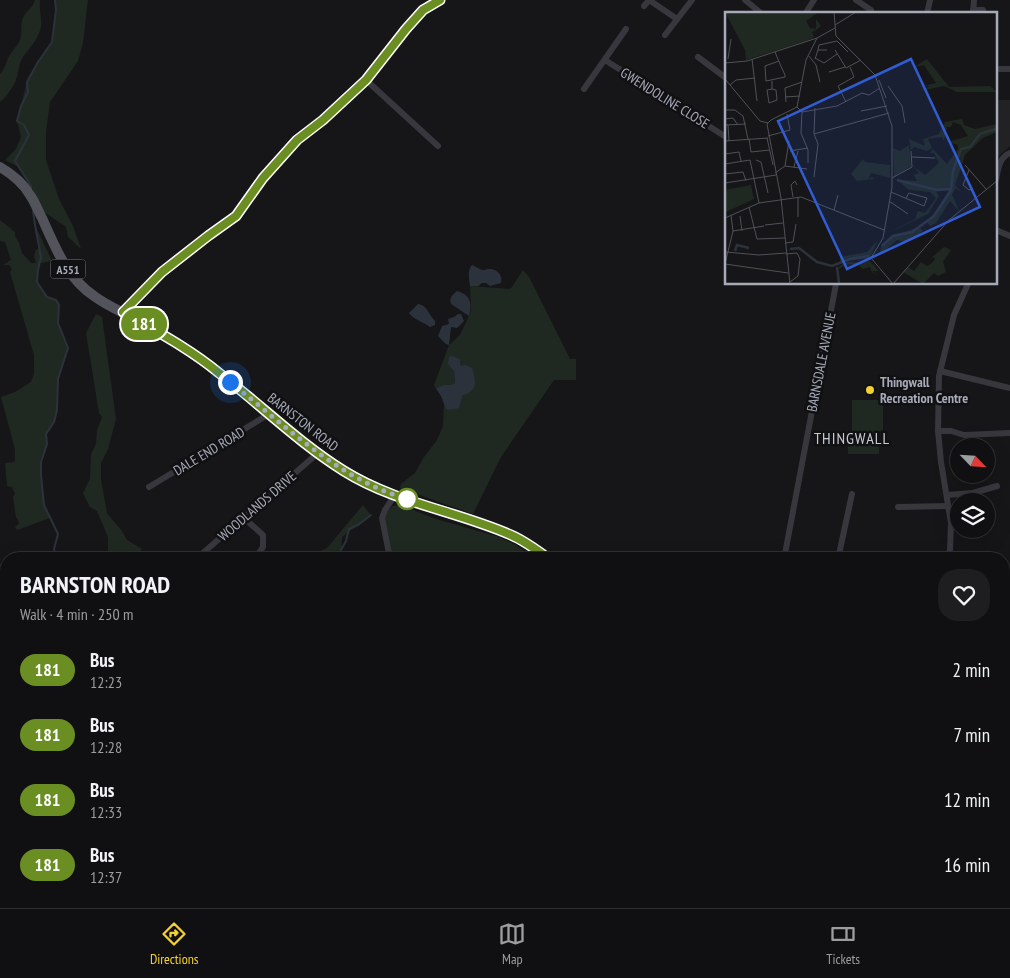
<!DOCTYPE html>
<meta charset="utf-8">
<style>
:root{--surface:#101012;--page:#1e1e20;--text:#f1f3f6;--muted:#9c9d9f;--line:#303032;--accent:#f3d133}
body{margin:0;font-family:"PT Sans Narrow",sans-serif;background:var(--page);color:var(--text);height:100vh;display:flex;flex-direction:column;font-size:19px;white-space:nowrap}
*{box-sizing:border-box;margin:0}
p{font-size:16px;color:var(--muted)}
.icon{flex:none;width:28px;height:28px;fill:none;stroke:currentColor;stroke-width:2;stroke-linecap:round;stroke-linejoin:round}
.map{position:relative;flex:1;overflow:hidden}
.side{position:absolute;left:0px;top:552px;width:1010px;height:356px;display:flex;flex-direction:column;background:var(--surface);border-radius:20px 20px 0 0;box-shadow:0 5px 20px #0002,0 0 0 1px var(--line)}
.side>*{flex:none}
.badge{padding:0 10px;border-radius:16px;font-size:18px;line-height:32px}
.needle{width:32px;rotate:115deg}
.fabs{position:absolute;left:950px;top:438px;display:grid;gap:10px}
.fabs a{display:grid;place-items:center;width:45px;height:45px;border-radius:50%;background:var(--surface);box-shadow:0 5px 20px #0002,0 0 0 1px var(--line);font-size:25px}
.you{position:absolute;width:25px;height:25px;margin:-12px;border:4px solid #fff;border-radius:50%;background:#1a73e8;box-shadow:0 0 0 8px #1a73e833}
.map>.badge{position:absolute;translate:-50% -50%;box-shadow:0 0 0 2px #fff}
.round{display:grid;place-items:center;flex:none;width:52px;height:52px;border-radius:20px;background:var(--page)}
.overview{display:flex;align-items:center;justify-content:space-between;height:85px;padding:0 20px}
h1{font-size:24px;font-weight:700;line-height:38px}
ul{padding:0;list-style:none}
li{display:flex;align-items:center;gap:15px;height:65px;padding:0 20px}
li div{flex:1}
li b{display:block;font-size:19px}
li em{font-style:normal}
li .badge{min-width:55px;font-weight:700;text-align:center}
.menu{display:flex;justify-content:space-around;align-items:center;height:70px;border-top:1px solid var(--line);background:var(--surface);font-size:14px;color:var(--muted)}
.menu a{display:grid;justify-items:center;gap:2px}
.menu .selected{color:var(--accent)}
.map>svg:first-child{display:block}
.built{fill:#222225}
.green{fill:#202822}
.water{fill:#2c323c}
.lines{fill:none;stroke-linecap:round;stroke-linejoin:round}
.stream{stroke:#2c323c;stroke-width:2}
.street{stroke:#37373d;stroke-width:6}
.secondary{stroke:#45454d;stroke-width:9}
.primary{stroke:#53535c;stroke-width:10}
.line-casing{stroke:#fff;stroke-width:11}
.line{stroke:#6b8e23;stroke-width:8}
.walk{stroke:#a7aab8;stroke-width:5;stroke-dasharray:0 9}
.poi-dot{fill:#f3d133;stroke:#111113;stroke-width:2}
.stop-dot{fill:#fff;stroke:#6b8e23;stroke-width:2.5}
.labels{text-anchor:middle;dominant-baseline:central;stroke-width:5;stroke-linejoin:round;paint-order:stroke}
.shield{fill:#111113;stroke:#7a7c86;stroke-width:1}
.shield-label{font-size:12px;font-weight:bold;fill:#a7aab8}
.street-label{font-size:14px;fill:#a7aab8;stroke:#111113}
.poi-label{font-size:14px;font-weight:bold;fill:#a7aab8;stroke:#111113;text-anchor:start}
.quarter-label{font-size:16px;letter-spacing:1px;fill:#c8cad4;stroke:#111113}
.inset-river{fill:none;stroke:#2c323c;stroke-width:2.5}
.inset-road{fill:none;stroke:#505158;stroke-width:1}
.view{fill:#325cd3;fill-opacity:0.15;stroke:#325cd3;stroke-width:2.5}
.inset-edge{fill:none;stroke:#a7aab8;stroke-width:2.5}
</style>
<div class="map">
<svg width="1010" height="908" viewBox="0 0 1010 908">
<rect width="100%" height="100%" fill="#161618"/>
<g class="built">
<path d="M996 100H1010V146L999 156 996 154Z"/>
<path d="M340 903H535L534 908H343Z"/>
</g>
<g class="green">
<path d="M35 0H40C39 9 42 19 41 27 38 40 30 47 23 57 20 62 19 67 18 72 17 83 8 95 0 102V74C6 68 6 60 11 53 15 47 20 44 21 36 22 29 20 23 24 16 27 10 33 8 35 0Z"/>
<path d="M55 0H88L83 43 78 61 50 102 46 132V160L59 199 73 226 81 249 68 237 66 227 44 212 31 186 19 167 5 160 16 149 21 137 17 121 27 82 38 62 52 42 56 10Z"/>
<path d="M0 220 15 232V236L19 243 22 253 31 263H36L34 256 36 250 39 248 35 225 52 261 40 263 38 270 37 282 47 297 56 300 59 305 58 323 68 348 58 379 57 410 54 422 46 434 47 444 41 462V476L44 505 50 518 17 530 15 527 19 524 18 520 16 517 13 497 15 494 12 487 7 486 5 463 15 462V449L1 397 15 392 31 382 34 374V355L10 272 12 269 9 265H3L11 260 5 242 0 241Z"/>
<path d="M523 270 529 277 570 359H576V380H554L501 457 473 514 400 488 401 484 415 473 424 457 437 440 443 426 444 406 447 409 461 401 463 394 461 361 454 371 455 383C449 387 444 382 436 389L434 385 449 345 460 335 469 316 471 309 470 286 510 289 512 287Z"/>
<path d="M96 314 102 317 116 419 108 449 101 463V480L107 513 122 531 127 540 142 549 134 559H108V537L97 511 90 507 83 493 90 479 91 454 96 444 97 430 102 417 99 413 86 333Z"/>
<path d="M852 400H883V430L879 431V454H848V432L852 431Z"/>
<path d="M363 505 371 515 342 537 341 559H302L327 548Z"/>
<path d="M400 505 436 519 499 537 516 545 535 559H392L383 521 388 511 393 506Z"/>
<path d="M0 622 6 623V676L0 667Z"/>
<path d="M361 902 366 908H261L256 903Z"/>
</g>
<g class="water">
<path d="M472 265C475 266 477 268 480 269 484 271 484 270 488 269 497 268 503 275 501 283L490 286 486 283H482L478 286H470C469 279 467 270 472 265Z"/>
<path d="M457 291C471 295 472 303 469 316L451 304C449 298 452 295 457 291Z"/>
<path d="M418 304C427 305 429 315 435 321V325L430 327C424 322 414 320 409 313Z"/>
<path d="M458 314H461L464 321 457 328 451 327 449 345 446 344 438 336 442 326 449 324 448 319 454 317Z"/>
<path d="M452 356 460 359 461 366 465 365 472 368C476 381 478 391 463 395L459 408C442 412 447 409 441 396 440 394 437 390 436 389 444 382 449 387 455 383L454 371 448 364 449 357Z"/>
</g>
<g class="lines">
<g class="stream">
<path d="M31 189V186L15 161 29 135 24 125 17 121 21 106 28 92 27 82 38 62 52 42 56 10 55 0"/>
<path d="M33 211 35 225 41 257 38 270 37 282 47 297 56 300 59 305 58 323 68 348 58 379 57 410 54 422 46 434 47 444 41 462V475L44 505 58 534 54 549 56 559"/>
<path d="M336 559 346 541 349 529 358 525 371 515"/>
<path d="M303 902 306 908"/>
</g>
<g class="street">
<path d="M745 0 762 14"/>
<path d="M856 0 871 10"/>
<path d="M644 6 649 0 677 19"/>
<path d="M973 10H983"/>
<path d="M805 14 814 0"/>
<path d="M927 14 930 0"/>
<path d="M973 14 974 0"/>
<path d="M665 35 692 0"/>
<path d="M698 57 726 78"/>
<path d="M605 60 726 137"/>
<path d="M996 69H1010"/>
<path d="M366 80 438 146"/>
<path d="M584 89 626 29"/>
<path d="M996 180C998 170 999 157 1010 153"/>
<path d="M996 230 1010 236"/>
<path d="M123 312 162 272 208 236 236 216 263 178 297 140 323 120 366 80 405 29 423 10 440 0"/>
<path d="M940 371 1010 388"/>
<path d="M938 431H951L964 435 1010 433"/>
<path d="M149 487 269 414"/>
<path d="M947 495 973 493 997 486"/>
<path d="M898 507 948 506"/>
<path d="M244 518 263 535V547L255 559"/>
<path d="M196 559 318 453"/>
<path d="M390 559 382 518 385 510 395 495"/>
<path d="M784 559 836 284"/>
<path d="M838 559 852 494"/>
<path d="M943 559 948 556 950 550 951 523 941 462 938 431 939 376 954 315 968 284"/>
<path d="M216 902 222 908"/>
<path d="M117 908 118 902"/>
</g>
<g class="secondary">
<path d="M0 682 6 695"/>
<path d="M59 902 61 908"/>
</g>
<g class="primary">
<path d="M0 167C12 174 23 183 30 195 35 202 38 211 42 218 55 247 67 278 94 296 106 305 120 311 133 318 162 334 190 351 217 371 265 406 307 452 361 480 408 505 462 513 511 535 525 541 537 550 549 559"/>
<path d="M1004 666H1010"/>
</g>
</g>
<g class="lines">
<defs>
<path id="line" d="M440 0 423 10 406 29 366 80 323 120 297 140 263 178 236 216 208 236 162 272 123 312C156 331 190 349 219 373 261 405 299 443 344 471 395 503 457 511 511 535 525 541 537 550 549 559"/>
</defs>
<use href="#line" class="line-casing"/>
<use href="#line" class="line"/>
<path class="walk" d="M230 382C285 425 338 479 407 499"/>
</g>
<circle class="poi-dot" cx="870" cy="390" r="5"/>
<circle class="stop-dot" cx="407" cy="499" r="10"/>
<g class="labels">
<rect class="shield" x="50.5" y="259.5" width="35" height="19" rx="4"/>
<g class="shield-label">
<text x="68" y="269">A551</text>
</g>
<g class="street-label">
<text transform="translate(665 98) rotate(32)">GWENDOLINE CLOSE</text>
<text transform="translate(821 362) rotate(-79)">BARNSDALE AVENUE</text>
<text transform="translate(303 422) rotate(38)">BARNSTON ROAD</text>
<text transform="translate(209 451) rotate(-31)">DALE END ROAD</text>
<text transform="translate(257 506) rotate(-41)">WOODLANDS DRIVE</text>
</g>
<g class="poi-label">
<text x="880" y="382">Thingwall<tspan x="880" dy="16">Recreation Centre</tspan></text>
</g>
<g class="quarter-label">
<text x="852" y="438">THINGWALL</text>
</g>
</g>
<g transform="translate(725 12)">
<rect width="272" height="272" fill="#161618"/>
<path d="M0 0H94L81 9 85 16 91 17V7L96 14 91 18 87 20 89 25 84 28 21 48 20 38ZM202 47 224 75 265 74 272 80H232L219 74 195 79 205 74 194 75 211 71 199 53 189 55ZM237 107 239 113 250 117 272 112V120L258 126 240 143 230 173 237 181 231 176 227 182 234 199 225 189 211 211 205 214 202 210 226 178H210L214 184 203 202 161 222 190 207 193 199 200 201 211 186 205 180 184 178 172 168 192 169 189 163 194 161 189 155 200 163 214 151 209 141H205L208 137 222 152 233 137V133L223 130 243 124 236 113 228 110 226 115H222L219 129 217 125 203 127 207 136 202 139 189 135 186 138 184 127 200 134 198 127 214 122 220 110ZM184 133 186 154 169 165 168 136 175 139ZM138 147 140 150 165 153V166L146 161 143 167 147 165 149 167 132 169 126 162ZM26 173 29 187 1 200 0 205V178ZM194 215 198 219 193 223 180 230 172 228 154 243 157 232 161 233 168 224ZM153 228 145 246 115 250V245L142 240ZM219 235 226 238 218 250 221 260 213 264 209 261 198 272 178 260 183 255 189 259 196 250 202 254 207 251 210 247 207 245ZM144 248 154 259H147L155 265 147 260 145 255 138 257 132 252 118 253H121L111 258 116 253 123 250 138 251Z" fill="#202822"/>
<path class="inset-river" d="M172 168 212 178 226 177M157 234 168 224 187 220 209 204 226 178 228 159 236 137 245 135 255 122 273 116M65 237 74 236 92 250 107 254 125 247 144 244M10 239 12 233 24 236M112 255 114 271"/>
<path class="inset-road" d="M109 0 111 24 150 63 167 114V175L158 226 146 246 168 272M110 13 131 0M93 38 94 33 112 29 123 40M110 38 121 56 136 48M50 40 55 52 60 63V65L41 69 40 54 54 49M84 44 91 53 95 70M90 46 99 51 112 42M3 47 6 27M27 47 32 89M90 47 93 38H102M0 51 22 49 92 26M104 60 120 55M0 67 35 109 43 111M154 68 161 86M47 69V77L42 78 44 91 52 88 51 78 47 77M5 73 11 68 30 66M163 74 177 94 180 111M60 85 75 84M61 90 60 76 77 70M121 90 113 74 129 65 125 55M72 95 77 100 112 94 137 81 144 83 155 76M0 98H10L18 104 23 127M136 99 162 94M77 100 76 121 83 138V151M0 107 8 106 13 113M0 113 21 112M3 113 4 129M89 122 164 101M43 124 65 118 62 102M42 126 48 153M24 127 26 140 45 138M0 129 43 126M65 139 83 136M0 142 14 140 16 149M186 145 210 146M31 148 36 150 43 181M0 152 25 148 34 191M240 153 261 177M60 154 82 157M69 155 73 139M244 158 238 173 244 178 248 177M50 161 60 154 64 129M0 162 18 160 21 169M89 165 93 132 89 122 90 96M167 166 187 155 186 139M0 171 51 163M166 180 199 194 202 186 184 181 181 186M68 185 66 173 70 169 72 173M164 189 183 202M24 195 32 227 60 226M109 198 113 183M15 204 17 219M73 205V185M0 206 34 191 76 185 159 218M40 213 58 211M8 219 39 214M60 231 68 230 71 212M1 240 34 243 61 241M61 242 72 241 75 247 73 264 65 270M0 252 63 261M0 252 8 219 6 203M65 272 56 186 42 112 46 108 72 95 81 48 92 26 110 16M168 272 224 208 273 168"/>
<path class="view" d="M186 47 255 195 122 257 53 109Z"/>
<rect width="272" height="272" class="inset-edge"/>
</g>
</svg>
<div class="fabs">
<a><svg class="needle" viewBox="-14 -14 28 28"><path d="M0-13l5 13h-10z" fill="#e53935"/><path d="M0 13l5-13h-10z" fill="#9c9d9f"/></svg></a>
<a><svg class="icon" aria-label="layers" viewBox="0 0 24 24"><path d="M12 4l9 5-9 5-9-5zM3 14l9 5 9-5"/></svg></a>
</div>
<div class="you" style="left:230px;top:382px"></div>
<b class="badge" style="left:144px;top:324px;background:#6b8e23;color:#fff">181</b>
<section class="side">
<div class="overview"><div><h1>BARNSTON ROAD</h1><p>Walk · 4 min · 250 m</p></div><a class="round"><svg class="icon" aria-label="heart" viewBox="0 0 24 24"><path d="M12 20l-8-8c-3-5 5-10 8-4 3-6 11-1 8 4z"/></svg></a></div>
<ul>
<li><span class="badge" style="background:#6b8e23;color:#fff">181</span><div><b>Bus</b><p>12:23</p></div><em>2 min</em></li>
<li><span class="badge" style="background:#6b8e23;color:#fff">181</span><div><b>Bus</b><p>12:28</p></div><em>7 min</em></li>
<li><span class="badge" style="background:#6b8e23;color:#fff">181</span><div><b>Bus</b><p>12:33</p></div><em>12 min</em></li>
<li><span class="badge" style="background:#6b8e23;color:#fff">181</span><div><b>Bus</b><p>12:37</p></div><em>16 min</em></li>
</ul>
</section>
</div>
<nav class="menu">
<a class="selected"><svg class="icon" aria-label="directions" viewBox="0 0 24 24"><path d="M12 3l9 9-9 9-9-9zM9 14v-3h6M13 9l2 2-2 2"/></svg>Directions</a>
<a><svg class="icon" aria-label="map" viewBox="0 0 24 24"><path d="M3 6l6-2 6 2 6-2v14l-6 2-6-2-6 2zM9 4v14M15 6v14"/></svg>Map</a>
<a><svg class="icon" aria-label="tickets" viewBox="0 0 24 24"><path d="M3 7h18v10H3zM15 7v10"/></svg>Tickets</a>
</nav>
